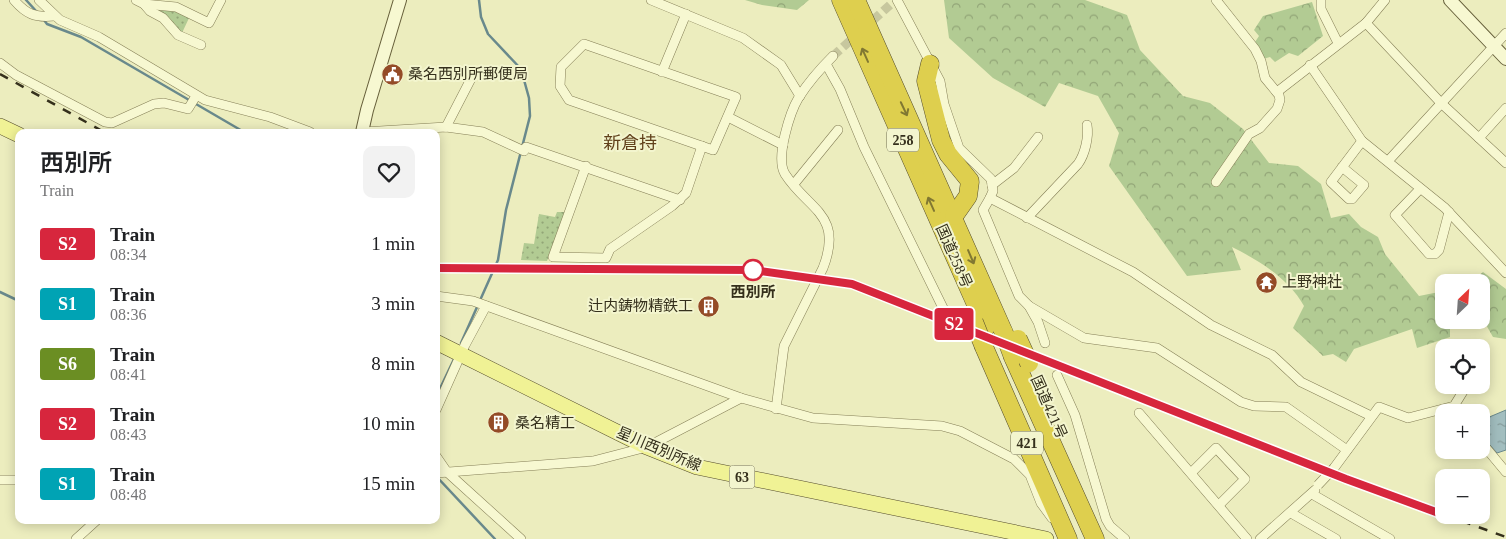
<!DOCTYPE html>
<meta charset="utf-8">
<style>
:root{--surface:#fff;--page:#f2f2f2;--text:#202124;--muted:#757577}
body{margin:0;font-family:"Times New Roman","Noto Sans JP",serif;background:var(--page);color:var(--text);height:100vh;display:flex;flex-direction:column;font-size:19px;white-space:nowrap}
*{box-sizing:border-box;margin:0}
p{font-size:16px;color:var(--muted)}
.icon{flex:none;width:28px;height:28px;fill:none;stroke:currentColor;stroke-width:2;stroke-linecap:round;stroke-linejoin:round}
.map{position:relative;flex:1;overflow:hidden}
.panel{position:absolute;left:15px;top:129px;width:425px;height:395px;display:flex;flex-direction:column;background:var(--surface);border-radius:10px;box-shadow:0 2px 12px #0003}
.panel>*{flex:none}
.badge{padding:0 10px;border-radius:4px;font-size:18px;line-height:32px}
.needle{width:32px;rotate:25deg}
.controls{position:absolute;left:1435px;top:274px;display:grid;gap:10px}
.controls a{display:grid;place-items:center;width:55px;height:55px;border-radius:10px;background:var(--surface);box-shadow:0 2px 12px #0003;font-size:25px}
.map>.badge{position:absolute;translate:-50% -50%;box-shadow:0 0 0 2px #fff}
.round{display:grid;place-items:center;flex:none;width:52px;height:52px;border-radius:10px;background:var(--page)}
.head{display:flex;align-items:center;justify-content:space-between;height:85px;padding:0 25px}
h1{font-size:24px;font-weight:600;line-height:38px}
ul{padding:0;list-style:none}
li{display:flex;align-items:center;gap:15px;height:60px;padding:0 25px}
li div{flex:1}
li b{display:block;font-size:19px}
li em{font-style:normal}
li .badge{min-width:55px;font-weight:700;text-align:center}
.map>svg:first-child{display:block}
.forest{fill:url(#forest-crowns)}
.park{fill:url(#park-dots)}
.water{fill:url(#water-ripples);stroke:#69898c}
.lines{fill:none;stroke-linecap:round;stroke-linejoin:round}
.stream{stroke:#69898c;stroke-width:2.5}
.street-tunnel{stroke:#c7c79e;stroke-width:9;stroke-dasharray:9 4.5;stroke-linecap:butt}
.street-casing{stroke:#857f57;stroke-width:10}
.secondary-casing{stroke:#67603b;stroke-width:14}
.primary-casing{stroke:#534b2c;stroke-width:16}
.highway-casing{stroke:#534b2c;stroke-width:19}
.street{stroke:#f7f8d1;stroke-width:9}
.secondary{stroke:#f7f8d1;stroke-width:12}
.primary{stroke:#f0f295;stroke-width:15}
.highway{stroke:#decf4e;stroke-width:18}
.rail{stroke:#35301c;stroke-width:2.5;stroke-dasharray:9 9;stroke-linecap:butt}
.street-bridge-casing{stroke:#857f57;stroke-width:10;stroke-linecap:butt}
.highway-bridge-casing{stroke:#534b2c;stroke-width:19;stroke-linecap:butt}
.street-bridge{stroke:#f7f8d1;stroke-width:9}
.highway-bridge{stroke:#decf4e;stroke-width:18}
.oneway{stroke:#817832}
.line-casing{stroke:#fff;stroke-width:11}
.line{stroke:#d7263d;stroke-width:8}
.stop-dot{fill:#fff;stroke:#d7263d;stroke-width:2.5}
.labels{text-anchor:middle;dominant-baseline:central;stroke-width:4;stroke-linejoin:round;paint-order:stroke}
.shield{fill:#f3f5ce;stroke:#6e6b51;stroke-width:1}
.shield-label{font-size:14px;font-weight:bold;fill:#35301c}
.poi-label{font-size:15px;fill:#35301c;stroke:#f3f5ce;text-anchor:start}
.street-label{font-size:15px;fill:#35301c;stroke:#f3f5ce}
.stop-label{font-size:15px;font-weight:bold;fill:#35301c;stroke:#f3f5ce}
.quarter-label{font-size:18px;fill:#61411b;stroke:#f3f5ce}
</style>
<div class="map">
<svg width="1506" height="539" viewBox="0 0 1506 539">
<defs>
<pattern id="forest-crowns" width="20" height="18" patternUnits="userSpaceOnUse" patternTransform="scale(1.25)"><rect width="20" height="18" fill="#b2cb93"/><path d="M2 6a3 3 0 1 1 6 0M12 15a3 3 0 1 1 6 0" fill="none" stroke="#92a577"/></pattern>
<pattern id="park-dots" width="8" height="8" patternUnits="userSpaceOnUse" patternTransform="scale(1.25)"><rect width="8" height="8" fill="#b2cb93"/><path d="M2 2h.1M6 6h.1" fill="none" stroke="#92a577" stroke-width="1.8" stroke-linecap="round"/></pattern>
<pattern id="water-ripples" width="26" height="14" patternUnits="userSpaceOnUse" patternTransform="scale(1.25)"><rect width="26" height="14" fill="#a2bebf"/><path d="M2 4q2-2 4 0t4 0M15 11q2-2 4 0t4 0" fill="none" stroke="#859b9a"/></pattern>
</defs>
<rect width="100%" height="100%" fill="#ecedbe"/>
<g class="forest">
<path d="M745 0H809L797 10 762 5Z"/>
<path d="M944 0H1085L1127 15 1140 50 1183 96 1210 103 1243 129 1269 163 1298 166 1321 184 1331 218 1349 214 1361 227 1378 237 1385 254 1419 296 1444 291V320H1471L1450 329V337L1417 348 1412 329 1354 349 1346 362 1333 354 1323 356 1293 328 1304 306C1289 279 1260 261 1232 247L1241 270 1187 276 1109 166 1119 133 1098 96 1059 83 1045 107 993 78 949 38Z"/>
<path d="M1312 2 1323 36 1298 56 1289 53 1275 62 1270 57 1263 59 1255 42 1259 36 1254 30 1263 16Z"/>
<path d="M1483 272 1506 289V339L1493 337 1481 316V282H1471Z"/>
</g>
<g class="park">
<path d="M155 9 175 11 189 18 182 33Z"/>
<path d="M557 212H567L547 261 521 260 524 243 534 244 539 214 555 217Z"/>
</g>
<path class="water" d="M1506 410V450L1497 453 1482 436 1490 426 1487 418Z"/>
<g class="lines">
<g class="stream">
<path d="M26 0 37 12"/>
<path d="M44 20 47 24 81 37 244 132"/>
<path d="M0 292 19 301"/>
<path d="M461 343 498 260 506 210 530 116 529 98 521 69 488 34 481 17 479 0"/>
<path d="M436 397 455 357"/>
<path d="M436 476 495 539"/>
</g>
<path class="street-tunnel" d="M833 56 890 5"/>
<defs>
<g id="street">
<path d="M14 0C26 14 35 18 54 16"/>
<path d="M39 0 60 20 99 37 205 100 270 117 310 132"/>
<path d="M136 0 144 4 176 7 209 23 221 0"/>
<path d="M651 0 743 38 781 65 800 96"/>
<path d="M897 0 940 81 944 104 959 148 991 179 993 191 990 198 1133 272 1211 325 1272 355 1301 382 1371 416"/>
<path d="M1321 0V9L1338 43"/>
<path d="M144 4 150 11 163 18 178 35 201 45"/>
<path d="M1366 23 1441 103 1506 163"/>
<path d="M584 44 736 97 713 150 569 100 560 86 561 67Z"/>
<path d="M0 63 16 75 105 122 112 123 154 104 164 103 188 109 196 96"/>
<path d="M826 64 840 89 864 147 944 310"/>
<path d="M1310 65 1362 141 1445 208 1506 273"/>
<path d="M662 72 686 14"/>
<path d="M1277 92 1366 23 1385 0"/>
<path d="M728 117 783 145"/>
<path d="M446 127 475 71"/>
<path d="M363 132 446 127 483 132 524 151"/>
<path d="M1479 138 1506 108"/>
<path d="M526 147 680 200"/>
<path d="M1389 160 1506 33"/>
<path d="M586 166 553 257 606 258 610 249 672 206 686 193 702 146"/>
<path d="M1342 167 1364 185 1352 199H1349L1331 182 1362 141"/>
<path d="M1216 182 1249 134 1260 128 1277 109 1280 100 1279 95 1265 78 1261 61 1255 49 1216 0"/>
<path d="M794 184 838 130"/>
<path d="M992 185 1014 168 1038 137"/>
<path d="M1420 189 1395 215 1429 254H1435L1439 250 1449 212"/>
<path d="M990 198 983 210 1019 296 1029 306 1038 322 1045 343"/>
<path d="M1027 218 1078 164C1085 154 1089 137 1087 125"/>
<path d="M436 296 473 301 741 398 813 418 942 426 960 431 1014 459 1030 475 1041 503 1052 518"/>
<path d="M1029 306 1084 338 1157 348 1241 402 1254 406 1286 407 1347 450"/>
<path d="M1057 375 1075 415 1106 519 1110 526 1125 539"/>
<path d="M776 409 784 346 823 268C844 214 808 210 785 174 775 158 790 112 799 97 808 83 821 68 833 56"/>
<path d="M436 410 465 345 486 306"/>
<path d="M1139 413 1247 539"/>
<path d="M1481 442 1506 472"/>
<path d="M436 456 447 472 521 539"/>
<path d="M1334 468 1379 407 1408 418 1454 406 1467 385"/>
<path d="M1192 472 1216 448 1245 479 1219 505"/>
<path d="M436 473 593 461 647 447 741 398"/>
<path d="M0 480H19"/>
<path d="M1312 494 1390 539"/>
<path d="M1291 513 1336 539"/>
<path d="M76 539 97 520"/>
<path d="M1260 539 1315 490"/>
</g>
<g id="secondary">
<path d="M1450 0 1506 59"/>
<path d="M362 132 367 110 400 0"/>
</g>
<g id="primary">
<path d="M0 126 19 135"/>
<path d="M436 342 647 447 697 467 1046 539"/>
</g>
<g id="highway">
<path d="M841 0 986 327"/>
<path d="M856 0 1004 333"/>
<path d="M930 64 926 81 941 140 948 154 970 181 968 196 954 216"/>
<path d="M984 347 1068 539"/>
<path d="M1013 357 1095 539"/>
</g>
</defs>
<use href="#street" class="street-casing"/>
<use href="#secondary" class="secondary-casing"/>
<use href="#primary" class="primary-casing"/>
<use href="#highway" class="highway-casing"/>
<use href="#street" class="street"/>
<use href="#secondary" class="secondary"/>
<use href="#primary" class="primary"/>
<use href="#highway" class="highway"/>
<g class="rail">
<path d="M0 74 104 132"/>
<path d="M436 268 753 270 852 284 1346 479 1444 515"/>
<path d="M1445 515 1506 537"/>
</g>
<defs>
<path id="street-bridge" d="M1318 485 1334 468"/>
<g id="highway-bridge">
<path d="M974 322 984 347"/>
<path d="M1004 333 1013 357"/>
<path d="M1018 339 1029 363"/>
</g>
</defs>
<use href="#street-bridge" class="street-bridge-casing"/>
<use href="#highway-bridge" class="highway-bridge-casing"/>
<use href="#street-bridge" class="street-bridge"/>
<use href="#highway-bridge" class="highway-bridge"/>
</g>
<defs><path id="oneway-shaft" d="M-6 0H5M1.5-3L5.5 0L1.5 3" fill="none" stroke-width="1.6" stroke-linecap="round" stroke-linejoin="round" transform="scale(1.25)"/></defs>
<g class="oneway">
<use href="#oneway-shaft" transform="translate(865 55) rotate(-114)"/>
<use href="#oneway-shaft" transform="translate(904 109) rotate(65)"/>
<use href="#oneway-shaft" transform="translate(931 204) rotate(-114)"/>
<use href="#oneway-shaft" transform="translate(971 257) rotate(67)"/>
</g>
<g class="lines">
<defs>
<path id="line" d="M436 268 753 270 852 284 1346 479 1444 515"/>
</defs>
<use href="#line" class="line-casing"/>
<use href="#line" class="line"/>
</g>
<defs>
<symbol id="civic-disc" viewBox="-11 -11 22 22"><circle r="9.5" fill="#944b27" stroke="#f3f5ce"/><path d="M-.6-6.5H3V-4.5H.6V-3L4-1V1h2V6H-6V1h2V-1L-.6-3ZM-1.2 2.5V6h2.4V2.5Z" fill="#fff"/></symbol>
<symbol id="temple-disc" viewBox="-11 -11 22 22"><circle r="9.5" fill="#944b27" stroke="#f3f5ce"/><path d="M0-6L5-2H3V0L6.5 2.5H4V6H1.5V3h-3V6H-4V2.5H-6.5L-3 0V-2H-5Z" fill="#fff"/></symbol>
<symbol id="building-disc" viewBox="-11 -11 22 22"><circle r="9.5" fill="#944b27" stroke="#f3f5ce"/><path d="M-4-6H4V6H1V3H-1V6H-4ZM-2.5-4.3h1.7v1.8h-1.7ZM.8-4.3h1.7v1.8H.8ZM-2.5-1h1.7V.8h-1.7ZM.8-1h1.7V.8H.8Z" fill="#fff"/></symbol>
</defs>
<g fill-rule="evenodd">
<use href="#civic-disc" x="380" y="62" width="25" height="25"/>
<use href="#temple-disc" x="1254" y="270" width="25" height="25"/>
<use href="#building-disc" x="696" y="294" width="25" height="25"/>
<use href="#building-disc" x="486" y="410" width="25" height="25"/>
</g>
<circle class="stop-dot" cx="753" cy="270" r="10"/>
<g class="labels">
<g class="shield">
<rect x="887" y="128.5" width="32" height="23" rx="4"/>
<rect x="1011" y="431.5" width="32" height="23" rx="4"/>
<rect x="729.5" y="465.5" width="25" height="23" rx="4"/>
</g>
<g class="shield-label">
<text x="903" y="140">258</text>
<text x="1027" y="443">421</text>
<text x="742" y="477">63</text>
</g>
<g class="poi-label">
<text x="408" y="74">桑名西別所郵便局</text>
<text x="1282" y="282">上野神社</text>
<text x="693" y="306" text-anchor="end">辻内鋳物精鉄工</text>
<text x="515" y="423">桑名精工</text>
</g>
<g class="street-label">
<text transform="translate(954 256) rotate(66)">国道258号</text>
<text transform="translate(1049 407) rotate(66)">国道421号</text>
<text transform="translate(659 449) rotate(23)">星川西別所線</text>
</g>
<g class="stop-label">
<text x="753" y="292">西別所</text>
</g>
<g class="quarter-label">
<text x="630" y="143">新倉持</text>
</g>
</g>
</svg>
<div class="controls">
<a><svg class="needle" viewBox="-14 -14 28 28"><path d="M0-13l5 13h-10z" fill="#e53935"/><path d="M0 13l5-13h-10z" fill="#757577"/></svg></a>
<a><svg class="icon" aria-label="locate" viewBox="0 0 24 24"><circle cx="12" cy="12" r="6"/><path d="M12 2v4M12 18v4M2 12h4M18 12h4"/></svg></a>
<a>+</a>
<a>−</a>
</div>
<b class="badge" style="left:954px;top:324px;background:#d7263d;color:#fff">S2</b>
<section class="panel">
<div class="head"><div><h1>西別所</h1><p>Train</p></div><a class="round"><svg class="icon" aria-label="heart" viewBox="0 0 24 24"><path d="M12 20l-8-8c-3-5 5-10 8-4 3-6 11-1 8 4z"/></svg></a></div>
<ul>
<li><span class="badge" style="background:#d7263d;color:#fff">S2</span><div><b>Train</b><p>08:34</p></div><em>1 min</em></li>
<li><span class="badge" style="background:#00a3b4;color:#fff">S1</span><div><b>Train</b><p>08:36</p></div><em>3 min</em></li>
<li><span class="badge" style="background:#6b8e23;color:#fff">S6</span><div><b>Train</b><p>08:41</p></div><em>8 min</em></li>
<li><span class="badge" style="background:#d7263d;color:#fff">S2</span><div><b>Train</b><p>08:43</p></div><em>10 min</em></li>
<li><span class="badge" style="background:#00a3b4;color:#fff">S1</span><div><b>Train</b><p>08:48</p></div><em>15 min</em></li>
</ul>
</section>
</div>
